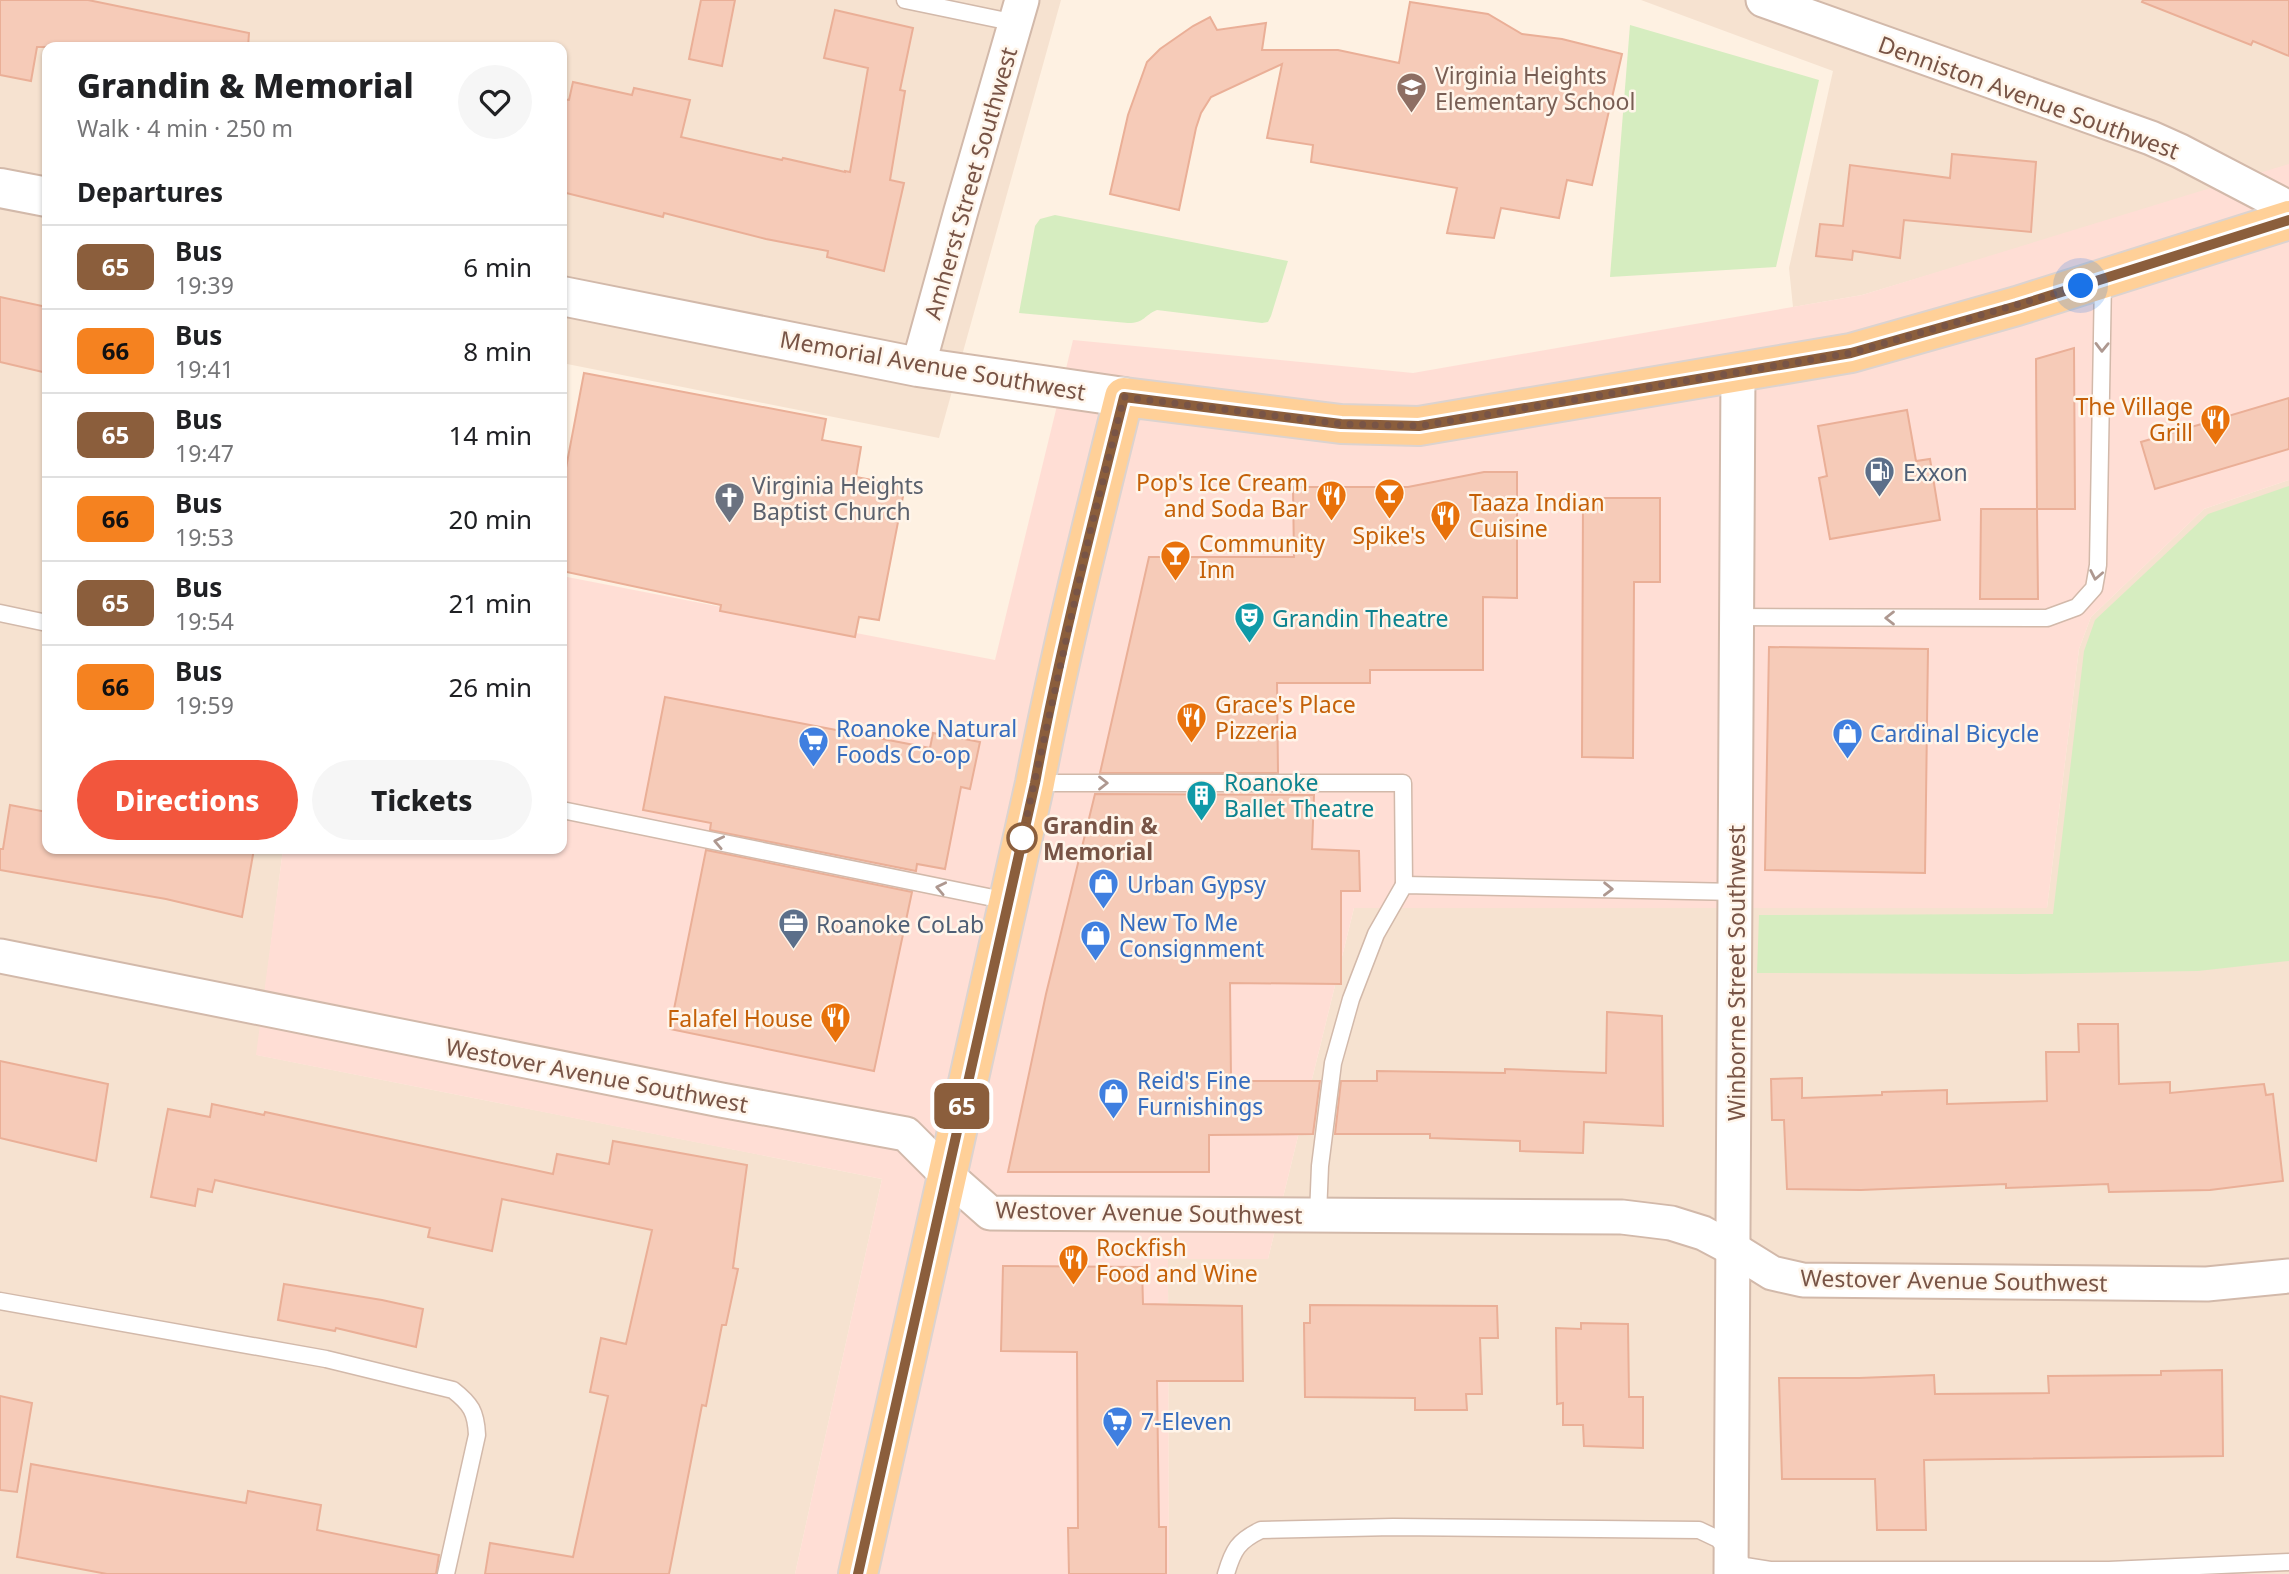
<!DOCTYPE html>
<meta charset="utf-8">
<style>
:root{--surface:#fff;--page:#f6f6f6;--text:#202124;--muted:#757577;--line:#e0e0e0;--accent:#f2563d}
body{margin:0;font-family:"Noto Sans",sans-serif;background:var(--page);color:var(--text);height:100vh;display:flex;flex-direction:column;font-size:26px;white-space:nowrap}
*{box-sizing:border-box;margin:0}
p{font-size:23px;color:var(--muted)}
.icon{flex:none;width:38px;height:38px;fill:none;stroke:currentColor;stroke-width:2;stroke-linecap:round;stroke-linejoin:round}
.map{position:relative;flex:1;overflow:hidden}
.drawer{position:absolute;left:42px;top:42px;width:525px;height:812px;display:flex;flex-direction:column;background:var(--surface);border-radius:14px;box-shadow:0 2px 5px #0004}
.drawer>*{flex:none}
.badge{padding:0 14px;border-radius:10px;font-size:24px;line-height:46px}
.you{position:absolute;width:35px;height:35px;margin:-18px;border:5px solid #fff;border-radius:50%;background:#1a73e8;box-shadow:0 0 0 10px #1a73e833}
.map>.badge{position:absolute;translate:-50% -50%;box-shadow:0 0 0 4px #fff}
h2{padding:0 35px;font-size:26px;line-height:63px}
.round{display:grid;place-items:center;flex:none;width:74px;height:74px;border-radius:37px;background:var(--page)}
.overview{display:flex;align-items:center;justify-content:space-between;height:119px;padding:0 35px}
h1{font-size:33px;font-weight:800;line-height:52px}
.button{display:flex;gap:14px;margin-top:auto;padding:14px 35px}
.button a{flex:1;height:80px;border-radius:42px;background:var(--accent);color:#fff;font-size:28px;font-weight:800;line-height:80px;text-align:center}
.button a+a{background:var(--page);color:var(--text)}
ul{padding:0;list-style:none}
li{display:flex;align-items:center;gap:21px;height:84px;padding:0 35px;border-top:2px solid var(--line)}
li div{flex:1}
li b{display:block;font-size:26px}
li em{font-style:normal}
li .badge{min-width:77px;font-weight:700;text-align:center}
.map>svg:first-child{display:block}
.residential{fill:#f6e2d0}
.commercial{fill:#ffded5}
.green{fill:#d6edc0}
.building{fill:#f6cbb8;stroke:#eaaf97;stroke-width:2}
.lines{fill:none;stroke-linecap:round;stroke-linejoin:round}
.service-casing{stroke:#d2b9aa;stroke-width:19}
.minor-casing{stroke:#d2b9aa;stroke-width:37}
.tertiary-casing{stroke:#d2b9aa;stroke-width:42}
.primary-casing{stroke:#dcd3cf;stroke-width:42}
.service{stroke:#fff;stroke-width:16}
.minor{stroke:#fff;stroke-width:33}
.tertiary{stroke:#fff;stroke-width:38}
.primary{stroke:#ffd098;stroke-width:38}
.oneway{stroke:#ae9890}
.line-casing{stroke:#fff;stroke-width:16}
.line{stroke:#8b5e3c;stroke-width:10}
.walk{stroke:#785446;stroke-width:7;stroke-dasharray:0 12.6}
.stop-dot{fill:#fff;stroke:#8b5e3c;stroke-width:3.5}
.labels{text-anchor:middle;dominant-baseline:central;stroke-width:5;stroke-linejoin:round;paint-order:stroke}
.education-label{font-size:23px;fill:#785e54;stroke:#fff5ea;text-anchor:start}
.street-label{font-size:23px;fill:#785446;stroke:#fff5ea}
.food-label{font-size:23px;fill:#c56008;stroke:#fff5ea;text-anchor:start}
.service-label{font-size:23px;fill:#4e5e75;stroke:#fff5ea;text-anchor:start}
.worship-label{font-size:23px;fill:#5b616d;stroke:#fff5ea;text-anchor:start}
.culture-label{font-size:23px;fill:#0d838f;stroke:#fff5ea;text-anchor:start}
.shop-label{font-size:23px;fill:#366cbe;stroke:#fff5ea;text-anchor:start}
.stop-label{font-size:23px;font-weight:bold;fill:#785446;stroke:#fff5ea;text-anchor:start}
</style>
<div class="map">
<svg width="2289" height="1574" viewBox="0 0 2289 1574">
<rect width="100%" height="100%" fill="#fef1e2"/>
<g class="residential">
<path d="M0 0H1061L939 438 562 363V47H47V849H283L257 1055 882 1179 795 1574H0Z"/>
<path d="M1641 0H2289V167L1862 295 1793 307 1789 268 1833 71Z"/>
<path d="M2289 480V1574H1169L1168 1259H1268L1354 908H2047L2079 649 2091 617 2204 509Z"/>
</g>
<path class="commercial" d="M2289 164V480L2204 509 2091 617 2079 649 2047 908H1354L1268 1259H1168L1169 1574H795L882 1179 256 1055 283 849H562V576L995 660 1073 340 1413 373 1862 295Z"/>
<g class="green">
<path d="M1630 25 1819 80 1776 267 1610 277Z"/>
<path d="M1055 215 1288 261 1271 316 1268 322 1262 323 1157 310C1144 315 1145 323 1128 323L1019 313 1035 226 1040 219Z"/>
<path d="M2289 486V961L2198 971 2019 974 1757 973 1759 915 2053 914 2084 651 2095 620 2208 514Z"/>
</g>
<g class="building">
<path d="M0 0H88L249 33 248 47H37L31 81 0 75Z"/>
<path d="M701 0H735L722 66 689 59Z"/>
<path d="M2143 0H2289V56L2253 41 2251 45 2142 2Z"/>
<path d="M1410 2 1488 14 1522 34 1562 39 1622 54 1592 185 1567 180 1559 218 1501 208 1494 238 1447 233 1457 188 1311 162 1313 145 1267 138 1282 64 1211 97 1201 113 1196 128 1179 210 1110 194 1128 115 1147 62 1160 49 1193 26 1210 17 1217 30 1266 23 1262 50H1338L1399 63Z"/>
<path d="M835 10 913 28 900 90 905 91 890 180 904 183 884 271 827 257 828 251 766 239 664 213 663 217 562 192V99L569 100 573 82 632 95 634 88 690 100 681 137 782 160 783 158 845 172V171L850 172 868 68 824 58Z"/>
<path d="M1952 154 2036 162 2031 232 1904 220 1900 258 1853 251 1852 260 1816 256 1820 224 1843 226 1850 165 1950 178Z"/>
<path d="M0 297 47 307V373L0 362Z"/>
<path d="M2074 348 2075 509H2037L2036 359Z"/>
<path d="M584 373 826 419 822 440 861 447 856 477 905 486 879 620 859 617 855 637 720 611 721 605 562 571V489Z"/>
<path d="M2289 398V449L2155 489 2141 442Z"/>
<path d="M1907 410 1916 461 1930 459 1940 520 1830 539 1819 478 1827 476 1818 426Z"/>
<path d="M1484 472H1517V598L1483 597V670H1370V683H1277L1278 773H1100L1149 557H1294L1293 487H1408Z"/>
<path d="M1583 498H1660V582H1634L1633 758 1582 757Z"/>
<path d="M1981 509H2037L2038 599H1980Z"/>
<path d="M1769 647 1928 649 1925 873 1765 870Z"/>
<path d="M665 697 930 748 933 733 980 742 970 789 961 787 945 869 917 864 916 871 710 830 711 823 643 810Z"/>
<path d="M1095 794 1314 795 1312 849 1359 851 1360 891H1341V984L1230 983 1231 1081H1320L1313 1134 1209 1135V1172H1008L1046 994Z"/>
<path d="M10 805 47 812V849H254L242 917 166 899 0 870V849H3Z"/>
<path d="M706 850 912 892 874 1071 670 1029Z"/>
<path d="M1607 1012 1662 1016 1663 1126 1584 1122 1583 1153 1520 1151V1141L1430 1138V1134H1335L1341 1081H1377V1071L1505 1073V1069L1606 1073Z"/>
<path d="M2078 1024H2118L2119 1084 2170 1082V1093L2264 1084 2266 1095 2273 1094 2283 1181 2210 1190 2109 1192 2108 1184 2006 1188V1184L1861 1190 1787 1189 1784 1120H1772L1771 1079 1802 1078V1098L1882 1095V1092L1947 1090V1104L2047 1101 2046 1052H2079Z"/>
<path d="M0 1061 108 1084 96 1161 0 1138Z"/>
<path d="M212 1104 264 1115 265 1112 553 1174 557 1154 609 1164 613 1141 747 1165 733 1268 738 1269 726 1325H722L706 1406 702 1405 669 1574H485L490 1543 573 1557 608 1396 590 1392 601 1338 626 1344 652 1230 502 1199 492 1251 428 1237 430 1228 215 1180 212 1192 198 1189 195 1206 151 1197 168 1109 210 1117Z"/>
<path d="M1003 1266 1142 1267 1143 1304 1242 1306 1243 1381H1157L1159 1527H1166V1574H1069L1068 1528H1078L1077 1352 1001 1351Z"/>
<path d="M284 1284 382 1300 423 1309 416 1347 336 1328 335 1331 278 1320Z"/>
<path d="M1310 1305 1497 1306 1498 1338H1480L1482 1394H1466L1467 1410H1415V1398L1305 1397 1304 1323H1310Z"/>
<path d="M1581 1323 1628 1324 1629 1397H1643V1448L1584 1446 1583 1425H1563V1403L1557 1404 1556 1328 1581 1329Z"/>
<path d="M2222 1370 2223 1456 1924 1460 1926 1530H1877L1875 1479H1782L1779 1378H1859L1934 1375 1935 1394 2049 1393 2048 1376 2161 1375V1371Z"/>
<path d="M0 1396 32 1403 17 1492 0 1490Z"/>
<path d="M31 1464 246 1503 248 1491 321 1505 317 1530 439 1555 436 1574H107L17 1557Z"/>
</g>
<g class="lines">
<defs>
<g id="service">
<path d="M905 0 1016 23"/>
<path d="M0 613 47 623"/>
<path d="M1737 617 2047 618 2077 607 2094 588 2098 565 2103 279"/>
<path d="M1035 783H1403L1404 885"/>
<path d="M562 810 1008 901"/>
<path d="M1318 1215 1320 1166 1333 1063 1351 999 1376 934 1404 885 1736 892"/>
<path d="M0 1301 326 1359 453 1390C471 1404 476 1412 477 1435L446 1574"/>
<path d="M1226 1574C1233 1550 1238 1541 1261 1530L1393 1527 1699 1530 1718 1539 1732 1555 1745 1566 1770 1570H2109L2289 1562"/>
</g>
<g id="minor">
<path d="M1763 0 2151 138 2180 151 2289 208"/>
<path d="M918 367 961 211 1022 0"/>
<path d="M0 956 721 1100 906 1134 947 1175 990 1213 1622 1217 1671 1223 1703 1233 1735 1250 1772 1273 1803 1280 2207 1284 2289 1276"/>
<path d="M1731 1574 1738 372"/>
</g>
<g id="tertiary">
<path d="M0 188 47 197"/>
<path d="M562 296 918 367 1124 397"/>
</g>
<path id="primary" d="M858 1574 1035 783C1060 653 1092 525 1124 397L1341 424 1419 426 1851 353 2017 306 2289 220"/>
</defs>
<use href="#service" class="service-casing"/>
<use href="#minor" class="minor-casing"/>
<use href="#tertiary" class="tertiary-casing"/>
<use href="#primary" class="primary-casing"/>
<use href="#service" class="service"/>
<use href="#minor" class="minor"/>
<use href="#tertiary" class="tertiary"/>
<use href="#primary" class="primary"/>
</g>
<defs><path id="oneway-chevron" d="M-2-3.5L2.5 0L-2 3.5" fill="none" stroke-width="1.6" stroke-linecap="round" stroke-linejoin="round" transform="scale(1.75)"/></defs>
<g class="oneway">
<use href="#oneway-chevron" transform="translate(2102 347) rotate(91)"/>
<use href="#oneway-chevron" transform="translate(2096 575) rotate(101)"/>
<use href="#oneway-chevron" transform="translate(1890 618) rotate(-180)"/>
<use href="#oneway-chevron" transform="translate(1103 783)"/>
<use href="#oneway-chevron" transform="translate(719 842) rotate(-168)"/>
<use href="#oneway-chevron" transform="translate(941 888) rotate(-168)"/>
<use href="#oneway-chevron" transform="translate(1608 889) rotate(1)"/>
</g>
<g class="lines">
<defs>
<path id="line" d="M858 1574 1035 783C1059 653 1092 525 1124 397L1341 424 1419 426 1851 353 2017 306 2289 220"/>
</defs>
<use href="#line" class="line-casing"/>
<use href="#line" class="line"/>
<path class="walk" d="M1022 838 1091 528 1124 397 1341 424 1419 426 1851 353 2081 286"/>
</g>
<defs>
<symbol id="school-pin" viewBox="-11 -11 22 30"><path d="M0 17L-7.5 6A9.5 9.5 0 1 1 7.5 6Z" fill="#8d6e63" stroke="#fff5ea"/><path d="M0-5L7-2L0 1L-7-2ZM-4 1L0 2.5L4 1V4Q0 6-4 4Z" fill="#fff"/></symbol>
<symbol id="restaurant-pin" viewBox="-11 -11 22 30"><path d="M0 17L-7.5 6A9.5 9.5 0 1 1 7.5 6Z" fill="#e8710a" stroke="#fff5ea"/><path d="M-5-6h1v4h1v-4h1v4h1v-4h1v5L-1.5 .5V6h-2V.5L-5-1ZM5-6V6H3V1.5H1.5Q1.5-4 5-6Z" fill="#fff"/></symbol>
<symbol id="fuel-pin" viewBox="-11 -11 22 30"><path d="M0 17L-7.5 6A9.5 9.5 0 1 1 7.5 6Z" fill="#5c6f8a" stroke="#fff5ea"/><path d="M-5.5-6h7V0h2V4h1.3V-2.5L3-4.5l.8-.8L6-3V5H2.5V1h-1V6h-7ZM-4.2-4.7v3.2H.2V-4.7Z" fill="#fff"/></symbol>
<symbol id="bar-pin" viewBox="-11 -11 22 30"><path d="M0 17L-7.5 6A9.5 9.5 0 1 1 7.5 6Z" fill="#e8710a" stroke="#fff5ea"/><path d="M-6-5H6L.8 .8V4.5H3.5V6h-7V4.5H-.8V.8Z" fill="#fff"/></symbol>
<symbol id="church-pin" viewBox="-11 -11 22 30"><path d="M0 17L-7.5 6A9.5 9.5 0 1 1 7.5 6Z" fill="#6b7280" stroke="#fff5ea"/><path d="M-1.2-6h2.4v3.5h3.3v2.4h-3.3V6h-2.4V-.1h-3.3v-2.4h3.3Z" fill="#fff"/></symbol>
<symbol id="theatre-pin" viewBox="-11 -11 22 30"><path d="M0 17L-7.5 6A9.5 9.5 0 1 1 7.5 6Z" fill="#0f9aa8" stroke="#fff5ea"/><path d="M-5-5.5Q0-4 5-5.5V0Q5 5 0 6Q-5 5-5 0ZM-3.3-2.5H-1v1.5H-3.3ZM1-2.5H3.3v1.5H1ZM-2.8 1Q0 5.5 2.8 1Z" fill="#fff"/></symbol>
<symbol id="shop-pin" viewBox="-11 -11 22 30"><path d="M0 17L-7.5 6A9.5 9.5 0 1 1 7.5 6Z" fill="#3f7fe0" stroke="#fff5ea"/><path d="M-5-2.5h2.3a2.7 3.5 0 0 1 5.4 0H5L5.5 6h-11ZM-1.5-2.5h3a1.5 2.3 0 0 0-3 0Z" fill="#fff"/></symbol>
<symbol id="supermarket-pin" viewBox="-11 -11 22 30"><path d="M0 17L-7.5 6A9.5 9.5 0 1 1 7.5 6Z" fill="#3f7fe0" stroke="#fff5ea"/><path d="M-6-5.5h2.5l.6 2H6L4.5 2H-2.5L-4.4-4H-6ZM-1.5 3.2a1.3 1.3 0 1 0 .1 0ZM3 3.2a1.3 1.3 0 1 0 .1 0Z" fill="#fff"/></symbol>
<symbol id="building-pin" viewBox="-11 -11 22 30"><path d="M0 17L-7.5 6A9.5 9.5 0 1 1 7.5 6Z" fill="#0f9aa8" stroke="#fff5ea"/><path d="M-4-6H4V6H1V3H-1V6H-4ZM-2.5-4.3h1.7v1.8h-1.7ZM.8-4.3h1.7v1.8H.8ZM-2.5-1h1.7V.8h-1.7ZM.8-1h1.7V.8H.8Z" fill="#fff"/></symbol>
<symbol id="office-pin" viewBox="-11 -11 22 30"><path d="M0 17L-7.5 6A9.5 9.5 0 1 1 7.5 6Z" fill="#5c6f8a" stroke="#fff5ea"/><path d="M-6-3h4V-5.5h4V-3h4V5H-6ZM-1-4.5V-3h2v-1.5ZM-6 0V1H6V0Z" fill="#fff"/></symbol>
</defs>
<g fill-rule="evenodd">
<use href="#school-pin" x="1394" y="70" width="35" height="47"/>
<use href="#restaurant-pin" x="2198" y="402" width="35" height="47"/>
<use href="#fuel-pin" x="1862" y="454" width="35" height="47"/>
<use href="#bar-pin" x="1372" y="476" width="35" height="47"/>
<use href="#restaurant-pin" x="1314" y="478" width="35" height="47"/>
<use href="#church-pin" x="712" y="480" width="35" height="47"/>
<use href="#restaurant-pin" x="1428" y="498" width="35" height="47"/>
<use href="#bar-pin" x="1158" y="538" width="35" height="47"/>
<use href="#theatre-pin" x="1232" y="600" width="35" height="47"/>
<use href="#restaurant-pin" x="1174" y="700" width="35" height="47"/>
<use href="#shop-pin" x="1830" y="716" width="35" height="47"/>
<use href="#supermarket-pin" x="796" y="724" width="35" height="47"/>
<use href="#building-pin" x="1184" y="778" width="35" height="47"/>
<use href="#shop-pin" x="1086" y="866" width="35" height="47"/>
<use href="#office-pin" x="776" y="906" width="35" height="47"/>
<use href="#shop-pin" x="1078" y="918" width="35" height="47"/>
<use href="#restaurant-pin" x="818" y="1000" width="35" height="47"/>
<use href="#shop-pin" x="1096" y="1076" width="35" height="47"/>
<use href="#restaurant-pin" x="1056" y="1242" width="35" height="47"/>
<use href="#supermarket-pin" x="1100" y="1404" width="35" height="47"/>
</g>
<circle class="stop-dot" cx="1022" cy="838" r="14"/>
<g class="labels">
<g class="education-label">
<text x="1435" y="75">Virginia Heights<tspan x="1435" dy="26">Elementary School</tspan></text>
</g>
<g class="street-label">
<text transform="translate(2029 97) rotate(20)">Denniston Avenue Southwest</text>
<text transform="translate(970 183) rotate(-74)">Amherst Street Southwest</text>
<text transform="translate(933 365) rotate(10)">Memorial Avenue Southwest</text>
<text transform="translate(1736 973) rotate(-90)">Winborne Street Southwest</text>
<text transform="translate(597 1075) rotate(11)">Westover Avenue Southwest</text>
<text transform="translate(1149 1212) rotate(1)">Westover Avenue Southwest</text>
<text transform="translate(1954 1280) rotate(1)">Westover Avenue Southwest</text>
</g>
<g class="food-label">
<text x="2193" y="406" text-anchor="end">The Village<tspan x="2193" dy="26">Grill</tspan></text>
<text x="1308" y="482" text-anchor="end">Pop's Ice Cream<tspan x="1308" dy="26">and Soda Bar</tspan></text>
<text x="1469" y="502">Taaza Indian<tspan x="1469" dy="26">Cuisine</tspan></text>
<text x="1389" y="535" text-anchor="middle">Spike's</text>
<text x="1199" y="543">Community<tspan x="1199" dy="26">Inn</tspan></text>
<text x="1215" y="704">Grace's Place<tspan x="1215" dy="26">Pizzeria</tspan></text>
<text x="813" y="1018" text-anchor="end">Falafel House</text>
<text x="1096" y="1247">Rockfish<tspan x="1096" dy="26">Food and Wine</tspan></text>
</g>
<g class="service-label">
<text x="1903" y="472">Exxon</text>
<text x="816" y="924">Roanoke CoLab</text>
</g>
<g class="worship-label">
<text x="752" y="485">Virginia Heights<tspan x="752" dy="26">Baptist Church</tspan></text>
</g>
<g class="culture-label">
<text x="1272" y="618">Grandin Theatre</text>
<text x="1224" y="782">Roanoke<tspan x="1224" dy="26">Ballet Theatre</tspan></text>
</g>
<g class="shop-label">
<text x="836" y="728">Roanoke Natural<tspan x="836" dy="26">Foods Co-op</tspan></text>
<text x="1870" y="733">Cardinal Bicycle</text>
<text x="1127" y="884">Urban Gypsy</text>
<text x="1119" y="922">New To Me<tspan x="1119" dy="26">Consignment</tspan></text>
<text x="1137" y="1080">Reid's Fine<tspan x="1137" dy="26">Furnishings</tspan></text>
<text x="1141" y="1421">7-Eleven</text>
</g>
<g class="stop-label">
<text x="1043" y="825">Grandin &amp;<tspan x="1043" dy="26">Memorial</tspan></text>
</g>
</g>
</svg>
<div class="you" style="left:2081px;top:286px"></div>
<b class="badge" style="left:962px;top:1106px;background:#8b5e3c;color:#fff">65</b>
<section class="drawer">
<div class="overview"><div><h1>Grandin &amp; Memorial</h1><p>Walk · 4 min · 250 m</p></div><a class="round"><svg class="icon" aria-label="heart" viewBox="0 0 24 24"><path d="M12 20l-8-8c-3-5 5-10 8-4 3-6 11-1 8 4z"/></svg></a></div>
<h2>Departures</h2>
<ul>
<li><span class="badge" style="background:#8b5e3c;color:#fff">65</span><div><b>Bus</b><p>19:39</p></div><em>6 min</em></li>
<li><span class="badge" style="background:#f58220;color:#111">66</span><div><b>Bus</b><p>19:41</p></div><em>8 min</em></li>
<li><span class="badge" style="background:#8b5e3c;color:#fff">65</span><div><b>Bus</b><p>19:47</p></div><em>14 min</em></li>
<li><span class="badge" style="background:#f58220;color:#111">66</span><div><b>Bus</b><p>19:53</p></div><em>20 min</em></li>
<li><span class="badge" style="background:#8b5e3c;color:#fff">65</span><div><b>Bus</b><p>19:54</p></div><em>21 min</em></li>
<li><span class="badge" style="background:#f58220;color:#111">66</span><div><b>Bus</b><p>19:59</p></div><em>26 min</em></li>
</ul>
<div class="button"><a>Directions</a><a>Tickets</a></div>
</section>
</div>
